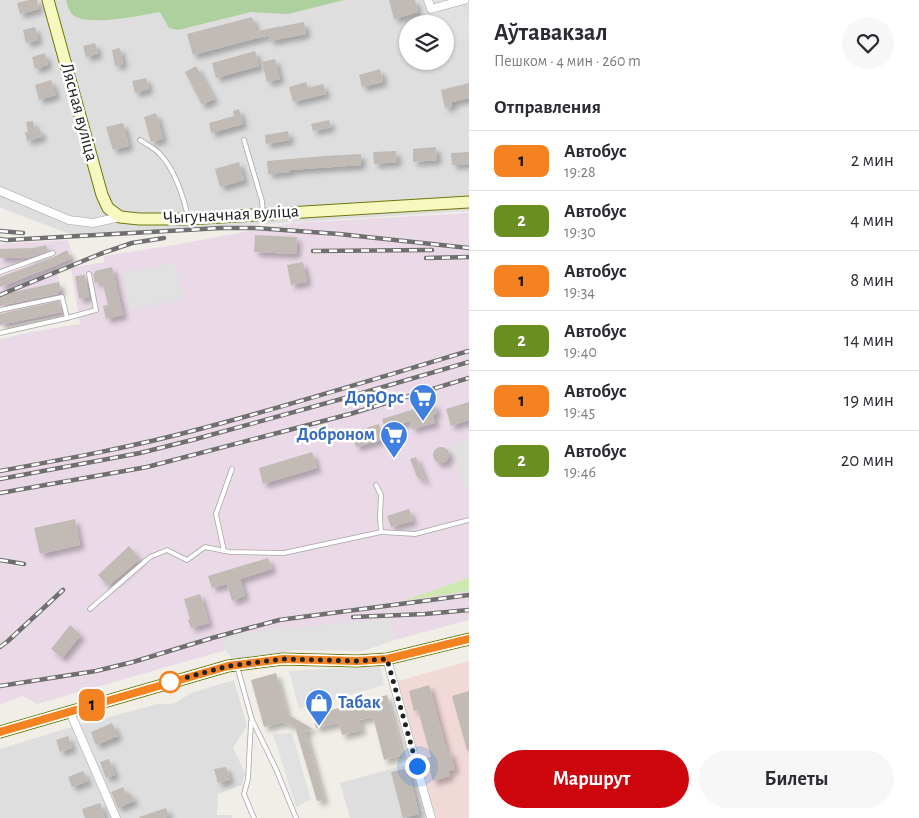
<!DOCTYPE html>
<html lang="ru">
<meta charset="utf-8">
<style>
:root{--surface:#fff;--page:#f7f7f7;--text:#2b2b33;--muted:#7c7c81;--line:#e1e1e2;--accent:#cc060c}
body{margin:0;font-family:"Alegreya Sans",sans-serif;background:var(--page);color:var(--text);height:100vh;display:flex;flex-direction:column;font-size:19px;white-space:nowrap}
*{box-sizing:border-box;margin:0}
p{font-size:16px;color:var(--muted)}
.icon{flex:none;width:28px;height:28px;fill:none;stroke:currentColor;stroke-width:2;stroke-linecap:round;stroke-linejoin:round}
.map{position:relative;flex:1;overflow:hidden}
.drawer{display:flex;flex-direction:column;background:var(--surface);width:450px}
.drawer>*{flex:none}
.badge{padding:0 10px;border-radius:8px;font-size:18px;line-height:32px}
.fabs{position:absolute;left:399px;top:15px;display:grid;gap:10px}
.fabs a{display:grid;place-items:center;width:55px;height:55px;border-radius:50%;background:var(--surface);box-shadow:0 1px 4px #0004;font-size:25px}
.you{position:absolute;width:25px;height:25px;margin:-12px;border:4px solid #fff;border-radius:50%;background:#1a73e8;box-shadow:0 0 0 8px #1a73e833}
.map>.badge{position:absolute;translate:-50% -50%;box-shadow:0 0 0 2px #fff}
h2{padding:0 25px;font-size:19px;line-height:45px}
.round{display:grid;place-items:center;flex:none;width:52px;height:52px;border-radius:26px;background:var(--page)}
.head{display:flex;align-items:center;justify-content:space-between;height:85px;padding:0 25px}
h1{font-size:24px;font-weight:700;line-height:38px}
.action{display:flex;gap:10px;margin-top:auto;padding:10px 25px}
.action a{flex:1;height:58px;border-radius:30px;background:var(--accent);color:#fff;font-size:20px;font-weight:700;line-height:58px;text-align:center}
.action a+a{background:var(--page);color:var(--text)}
ul{padding:0;list-style:none}
li{display:flex;align-items:center;gap:15px;height:60px;padding:0 25px;border-top:1px solid var(--line)}
li div{flex:1}
li b{display:block;font-size:19px}
li em{font-style:normal}
li .badge{min-width:55px;font-weight:700;text-align:center}
main{display:flex;flex:1;min-height:0}
.map>svg:first-child{display:block}
.residential{fill:#dfdede;fill-rule:evenodd}
.commercial{fill:#f1d9d8}
.industrial{fill:#eadae7}
.grass{fill:#cee9b0}
.forest{fill:#aecf9e}
.parking{fill:#e1e1e1}
.building{fill:#c2bab4;filter:url(#shadow)}
.lines{fill:none;stroke-linecap:round;stroke-linejoin:round}
.service-casing{stroke:#a5a5a5;stroke-width:5.5}
.minor-casing{stroke:#a5a5a5;stroke-width:9}
.secondary-casing{stroke:#6f7809;stroke-width:13}
.service{stroke:#fff;stroke-width:4}
.minor{stroke:#fff;stroke-width:8}
.secondary{stroke:#f7f8bf;stroke-width:11}
.rail-casing{stroke:#6f6f6f;stroke-width:4.5}
.rail{stroke:#fff;stroke-width:2.5;stroke-dasharray:8;stroke-linecap:butt}
.line-casing{stroke:#fff;stroke-width:11}
.line{stroke:#f58220;stroke-width:8}
.walk{stroke:#212121;stroke-width:5;stroke-dasharray:0 9}
.stop-dot{fill:#fff;stroke:#f58220;stroke-width:2.5}
.labels{text-anchor:middle;dominant-baseline:central;stroke-width:5;stroke-linejoin:round;paint-order:stroke}
.street-label{font-size:18px;fill:#212121;stroke:#fff}
.shop-label{font-size:18px;font-weight:bold;fill:#366cbe;stroke:#fff;text-anchor:end}
</style>
<main>
<div class="map">
<svg width="469" height="818" viewBox="0 0 469 818">
<defs>
<filter id="shadow"><feDropShadow dx="4.5" dy="4.5" stdDeviation="2.5" flood-color="#0004"/></filter>
</defs>
<rect width="100%" height="100%" fill="#f1eee8"/>
<g class="residential">
<path d="M0 0H469V211L75 236 6 210 0 207ZM408 24H445V61H408Z"/>
<path d="M234 680 247 726 233 748 245 773 242 785 218 794 217 815H231L232 818H0V749L71 727 158 704H170L177 702 191 693Z"/>
<path d="M413 763 428 818H350L340 783Z"/>
</g>
<path class="commercial" d="M469 661V818H436L398 681Z"/>
<g class="industrial">
<path d="M469 213V620L395 640 388 619 223 637 226 650 37 704 23 696 0 704V339L36 331 80 324 71 268 104 262V256L174 245 292 223Z"/>
<path d="M68 240 74 261 56 268 68 314 0 327V244Z"/>
</g>
<path class="grass" d="M469 578V591L402 601Z"/>
<path class="forest" d="M66 0H344L288 14 251 12 178 30 169 28 160 12C142 15 85 28 72 14 69 11 67 4 66 0Z"/>
<g class="parking">
<path d="M423 0H462L469 27V38L445 45V24H429Z"/>
<path d="M175 263 183 299 130 309 122 273Z"/>
<path d="M469 440V486L464 487 451 446Z"/>
<path d="M388 619 395 640 363 651 295 650 233 661 226 650 223 637 237 633Z"/>
<path d="M380 666 384 685 299 709 289 671Z"/>
<path d="M292 733 311 800 296 807 273 734Z"/>
</g>
<g class="building">
<path d="M29 0H37L39 9 20 14 17 3Z"/>
<path d="M389 0H415L418 12 394 19Z"/>
<path d="M252 17 256 31 304 22 306 34 270 41 269 35 193 55 187 34Z"/>
<path d="M35 27 38 40 26 43 23 30Z"/>
<path d="M95 43 98 54 86 57 83 46Z"/>
<path d="M120 48 123 64 115 66 112 50Z"/>
<path d="M255 51 259 66 216 78 212 63Z"/>
<path d="M45 53 48 65 35 69 32 57Z"/>
<path d="M275 59 280 79 267 82 262 62Z"/>
<path d="M196 66 214 99 202 105 185 72Z"/>
<path d="M380 69 383 82 362 87 359 75Z"/>
<path d="M146 78 149 89 135 93 132 81Z"/>
<path d="M51 80 56 95 39 100 35 85Z"/>
<path d="M306 82 308 88 323 84 326 94 293 102 289 87Z"/>
<path d="M469 83V98L452 102V106L445 108 441 90Z"/>
<path d="M239 109 243 124 211 133 209 123 234 116 233 111Z"/>
<path d="M156 113 163 139 151 142 144 117Z"/>
<path d="M329 120 331 127 313 131 311 124Z"/>
<path d="M33 121 35 130 40 129 42 137 27 141 25 132H28L26 122Z"/>
<path d="M123 123 129 146 113 150 106 127Z"/>
<path d="M288 131 290 140 266 144 265 135Z"/>
<path d="M436 147 437 160 413 162V149Z"/>
<path d="M396 151 397 162 374 164 373 152Z"/>
<path d="M469 152V164L452 165 451 153Z"/>
<path d="M361 154V165L290 170V172L268 174 267 161 325 156Z"/>
<path d="M239 162 244 180 220 187 215 169Z"/>
<path d="M255 235 297 237 296 254 254 252Z"/>
<path d="M46 245 48 251 31 257 0 258V249L33 248Z"/>
<path d="M67 250 71 259 0 287V277L54 257Z"/>
<path d="M303 262 307 282 291 285 287 265Z"/>
<path d="M112 267 123 315 106 319 103 306 108 305 102 281 95 283 93 273H95V271Z"/>
<path d="M85 275 89 297 79 299 75 276Z"/>
<path d="M59 282 61 292H57L58 294 0 306V295Z"/>
<path d="M59 301 62 312 0 325V314Z"/>
<path d="M469 402V420L451 426 446 409Z"/>
<path d="M434 403 437 413 433 415 435 423 412 429 410 421 385 429 382 419Z"/>
<path d="M379 424 384 439 356 447 351 432Z"/>
<circle cx="441" cy="455" r="8"/>
<path d="M312 452 317 468 263 484 259 468Z"/>
<path d="M416 457 426 482 417 477 410 459Z"/>
<path d="M409 509 413 521 391 527 387 516Z"/>
<path d="M75 519 80 545 40 554 34 528Z"/>
<path d="M129 546 140 559 108 586 98 575Z"/>
<path d="M268 558 272 569 240 579 245 596 232 601 227 584 212 588 208 576Z"/>
<path d="M200 594 209 623 191 628 188 620 190 619 184 599Z"/>
<path d="M70 625 81 635 62 658 51 649Z"/>
<path d="M276 673 287 714 313 729 305 731 324 800 317 801 295 727 283 722 264 727 251 680Z"/>
<path d="M429 685 447 752 450 751 455 769 448 771 450 776 433 781 426 758 431 757 418 710 414 711 409 691Z"/>
<path d="M469 691V750H467L452 696Z"/>
<path d="M387 695 403 755 384 760 373 717 359 720 362 730 342 735 339 723 316 728 313 715Z"/>
<path d="M112 723 118 736 96 745 91 732Z"/>
<path d="M68 736 72 748 60 752 56 740Z"/>
<path d="M109 759 115 775 106 778 100 762Z"/>
<path d="M226 767 230 780 218 783 214 769Z"/>
<path d="M408 768 419 814 403 818 391 772Z"/>
<path d="M83 771 88 781 72 787 68 777Z"/>
<path d="M123 787 126 794 130 793 134 801 118 808 111 792Z"/>
<path d="M100 803 105 818H85L82 809Z"/>
<path d="M166 808 169 816 163 818H140L139 817Z"/>
</g>
<g class="lines">
<defs>
<g id="service">
<path d="M140 140C146 144 154 148 159 153 174 168 184 197 188 218"/>
<path d="M244 140 262 201 263 213"/>
<path d="M0 272 53 253"/>
<path d="M0 310 62 297 67 318"/>
<path d="M0 333 67 318 96 310 89 274"/>
<path d="M376 485 381 495 380 517 381 532 415 534 469 520"/>
<path d="M224 551 216 514 232 469"/>
<path d="M90 609 150 557 167 550 187 560 205 547 230 552 284 553 381 532"/>
<path d="M237 666 252 720 276 769 296 818"/>
<path d="M251 722 248 779 244 794 254 818"/>
</g>
<g id="minor">
<path d="M428 0 431 9 464 0"/>
<path d="M0 191 69 220 93 223 120 217"/>
<path d="M387 659 431 818"/>
<path d="M70 712 116 818"/>
</g>
<g id="secondary">
<path d="M48 0 102 195 108 208 120 217 139 219H188L469 202"/>
<path d="M0 732 228 666 283 659 357 661 387 659 469 639"/>
</g>
</defs>
<use href="#service" class="service-casing"/>
<use href="#minor" class="minor-casing"/>
<use href="#secondary" class="secondary-casing"/>
<use href="#service" class="service"/>
<use href="#minor" class="minor"/>
<use href="#secondary" class="secondary"/>
<defs>
<g id="rail">
<path d="M0 231 23 233"/>
<path d="M0 239 7 240 221 228H256L339 234 469 248"/>
<path d="M313 251 432 250"/>
<path d="M426 258 469 257"/>
<path d="M0 295 100 254 132 243 164 238"/>
<path d="M0 471C66 459 132 447 196 430 288 406 378 378 469 351"/>
<path d="M0 479 140 453 196 439 345 398 469 362"/>
<path d="M0 493 147 467 350 414 469 378"/>
<path d="M0 560 24 564"/>
<path d="M353 617 425 614 469 610"/>
<path d="M0 647 8 641 63 590"/>
<path d="M0 686 96 671 133 662 212 638 279 620 469 595"/>
</g>
</defs>
<use href="#rail" class="rail-casing"/>
<use href="#rail" class="rail"/>
</g>
<g class="lines">
<defs>
<path id="line" d="M0 732 228 666 283 659 357 661 387 659 469 639"/>
</defs>
<use href="#line" class="line-casing"/>
<use href="#line" class="line"/>
<path class="walk" d="M170 682 228 666 283 659 357 661 387 659 417 766"/>
</g>
<defs>
<symbol id="supermarket-pin" viewBox="-11 -11 22 30"><path d="M0 17L-7.5 6A9.5 9.5 0 1 1 7.5 6Z" fill="#3f7fe0" stroke="#fff"/><path d="M-6-5.5h2.5l.6 2H6L4.5 2H-2.5L-4.4-4H-6ZM-1.5 3.2a1.3 1.3 0 1 0 .1 0ZM3 3.2a1.3 1.3 0 1 0 .1 0Z" fill="#fff"/></symbol>
<symbol id="shop-pin" viewBox="-11 -11 22 30"><path d="M0 17L-7.5 6A9.5 9.5 0 1 1 7.5 6Z" fill="#3f7fe0" stroke="#fff"/><path d="M-5-2.5h2.3a2.7 3.5 0 0 1 5.4 0H5L5.5 6h-11ZM-1.5-2.5h3a1.5 2.3 0 0 0-3 0Z" fill="#fff"/></symbol>
</defs>
<g fill-rule="evenodd">
<use href="#supermarket-pin" x="407" y="382" width="32" height="43"/>
<use href="#supermarket-pin" x="378" y="419" width="32" height="43"/>
<use href="#shop-pin" x="303" y="687" width="32" height="43"/>
</g>
<circle class="stop-dot" cx="170" cy="682" r="10"/>
<g class="labels">
<g class="street-label">
<text transform="translate(79 112) rotate(75)">Лясная вуліца</text>
<text transform="translate(231 215) rotate(-3)">Чыгуначная вуліца</text>
</g>
<g class="shop-label">
<text x="404" y="398">ДорОрс</text>
<text x="375" y="435">Доброном</text>
<text x="338" y="703" text-anchor="start">Табак</text>
</g>
</g>
</svg>
<div class="fabs">
<a><svg class="icon" aria-label="layers" viewBox="0 0 24 24"><path d="M12 4l9 5-9 5-9-5zM3 14l9 5 9-5"/></svg></a>
</div>
<div class="you" style="left:417px;top:766px"></div>
<b class="badge" style="left:92px;top:705px;background:#f58220;color:#111">1</b>
</div>
<section class="drawer">
<div class="head"><div><h1>Аўтавакзал</h1><p>Пешком · 4 мин · 260 m</p></div><a class="round"><svg class="icon" aria-label="heart" viewBox="0 0 24 24"><path d="M12 20l-8-8c-3-5 5-10 8-4 3-6 11-1 8 4z"/></svg></a></div>
<h2>Отправления</h2>
<ul>
<li><span class="badge" style="background:#f58220;color:#111">1</span><div><b>Автобус</b><p>19:28</p></div><em>2 мин</em></li>
<li><span class="badge" style="background:#6b8e23;color:#fff">2</span><div><b>Автобус</b><p>19:30</p></div><em>4 мин</em></li>
<li><span class="badge" style="background:#f58220;color:#111">1</span><div><b>Автобус</b><p>19:34</p></div><em>8 мин</em></li>
<li><span class="badge" style="background:#6b8e23;color:#fff">2</span><div><b>Автобус</b><p>19:40</p></div><em>14 мин</em></li>
<li><span class="badge" style="background:#f58220;color:#111">1</span><div><b>Автобус</b><p>19:45</p></div><em>19 мин</em></li>
<li><span class="badge" style="background:#6b8e23;color:#fff">2</span><div><b>Автобус</b><p>19:46</p></div><em>20 мин</em></li>
</ul>
<div class="action"><a>Маршрут</a><a>Билеты</a></div>
</section>
</main>
